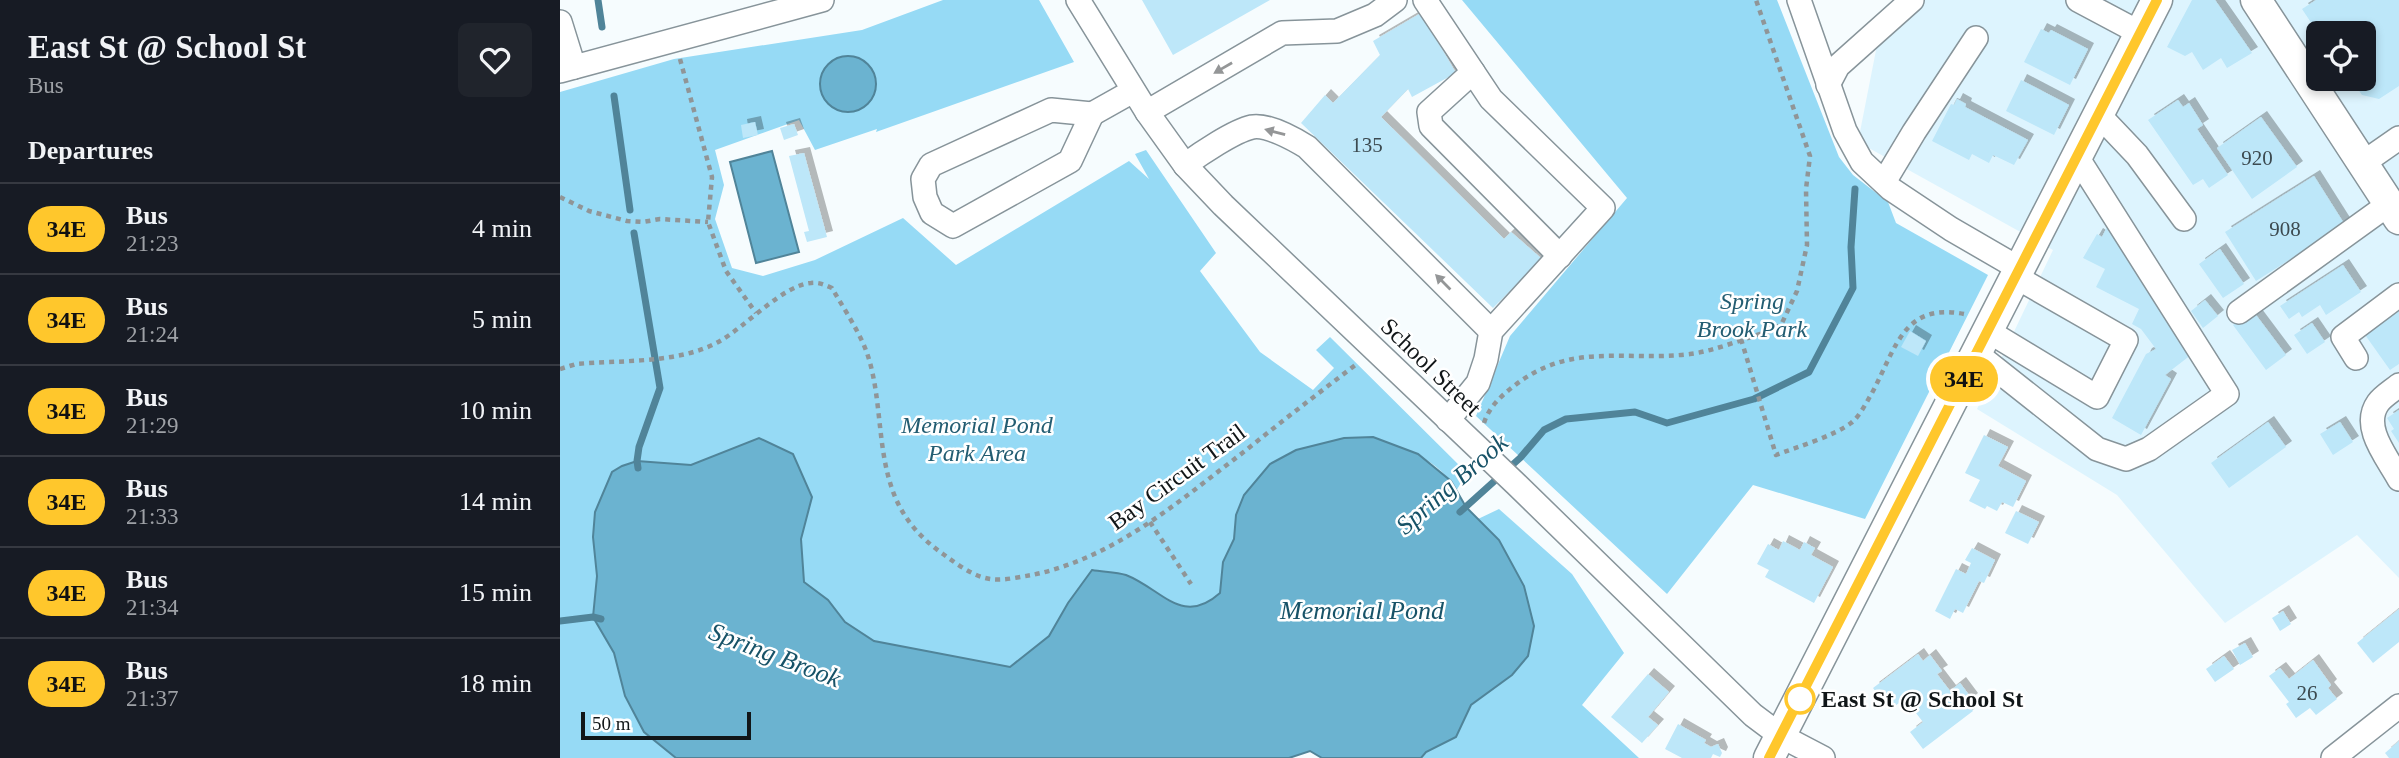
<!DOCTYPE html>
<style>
:root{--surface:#171b24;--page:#20242c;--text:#f1f3f6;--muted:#9ea1a6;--line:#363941}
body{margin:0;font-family:"Times New Roman",serif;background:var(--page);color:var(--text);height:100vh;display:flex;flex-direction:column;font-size:26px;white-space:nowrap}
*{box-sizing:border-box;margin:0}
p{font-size:23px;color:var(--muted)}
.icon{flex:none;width:38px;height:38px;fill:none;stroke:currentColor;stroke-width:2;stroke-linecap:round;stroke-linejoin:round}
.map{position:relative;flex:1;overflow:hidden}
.drawer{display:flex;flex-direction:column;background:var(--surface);width:560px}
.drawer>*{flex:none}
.badge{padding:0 14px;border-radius:23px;font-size:24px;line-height:46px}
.buttons{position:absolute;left:1746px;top:21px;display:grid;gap:14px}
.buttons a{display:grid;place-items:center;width:70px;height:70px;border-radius:10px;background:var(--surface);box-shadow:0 4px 10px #0003;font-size:35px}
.scale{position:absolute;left:21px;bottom:18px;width:170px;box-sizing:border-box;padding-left:7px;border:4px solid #111618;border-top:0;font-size:19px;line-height:24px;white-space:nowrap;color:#111618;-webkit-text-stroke:5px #fff;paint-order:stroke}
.map>.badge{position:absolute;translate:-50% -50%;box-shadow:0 0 0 4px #fff}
h2{padding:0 28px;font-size:26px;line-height:63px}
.round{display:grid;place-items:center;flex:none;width:74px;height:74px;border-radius:10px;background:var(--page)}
.headline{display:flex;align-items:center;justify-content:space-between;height:119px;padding:0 28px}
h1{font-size:33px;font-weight:700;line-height:52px}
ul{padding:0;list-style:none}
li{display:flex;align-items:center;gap:21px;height:91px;padding:0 28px;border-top:2px solid var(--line)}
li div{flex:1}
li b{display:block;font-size:26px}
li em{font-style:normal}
li .badge{min-width:77px;font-weight:700;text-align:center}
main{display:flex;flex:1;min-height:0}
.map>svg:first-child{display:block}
.built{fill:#ddf4fe;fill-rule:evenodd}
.green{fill:#96daf5}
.water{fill:#6bb3d0;stroke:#508499;stroke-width:2}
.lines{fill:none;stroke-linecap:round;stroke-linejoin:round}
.stream{stroke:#508499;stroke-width:7}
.building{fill:#bde7f9;filter:url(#shadow)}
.minor-casing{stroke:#87949a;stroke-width:26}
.major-casing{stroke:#87949a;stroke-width:33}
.path{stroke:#909597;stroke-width:4.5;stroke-dasharray:5 5;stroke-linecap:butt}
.minor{stroke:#fff;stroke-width:23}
.major{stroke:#fff;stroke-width:30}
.oneway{fill:#949697}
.line-casing{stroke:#fff;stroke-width:16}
.line{stroke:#ffc72c;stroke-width:10}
.stop-dot{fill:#fff;stroke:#ffc72c;stroke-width:3.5}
.labels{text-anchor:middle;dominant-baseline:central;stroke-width:5;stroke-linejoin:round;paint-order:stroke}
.number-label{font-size:21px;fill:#3c4a50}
.park-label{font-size:24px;font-style:italic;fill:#235d72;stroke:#fff}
.street-label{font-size:24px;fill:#111618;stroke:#fff}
.stop-label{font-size:24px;font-weight:bold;fill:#111618;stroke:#fff;text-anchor:start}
.water-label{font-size:26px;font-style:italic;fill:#185368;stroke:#fff}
</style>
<main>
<section class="drawer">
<div class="headline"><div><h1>East St @ School St</h1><p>Bus</p></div><a class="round"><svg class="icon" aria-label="heart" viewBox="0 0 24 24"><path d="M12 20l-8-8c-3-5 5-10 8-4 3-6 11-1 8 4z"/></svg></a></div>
<h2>Departures</h2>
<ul>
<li><span class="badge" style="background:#ffc72c;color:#111">34E</span><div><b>Bus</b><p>21:23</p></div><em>4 min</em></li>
<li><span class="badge" style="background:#ffc72c;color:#111">34E</span><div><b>Bus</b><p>21:24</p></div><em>5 min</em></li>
<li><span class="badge" style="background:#ffc72c;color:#111">34E</span><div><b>Bus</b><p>21:29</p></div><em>10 min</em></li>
<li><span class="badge" style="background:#ffc72c;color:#111">34E</span><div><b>Bus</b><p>21:33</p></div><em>14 min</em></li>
<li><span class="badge" style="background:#ffc72c;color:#111">34E</span><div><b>Bus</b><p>21:34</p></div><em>15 min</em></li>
<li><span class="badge" style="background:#ffc72c;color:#111">34E</span><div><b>Bus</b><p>21:37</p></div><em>18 min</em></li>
</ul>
</section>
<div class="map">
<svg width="1839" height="758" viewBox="0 0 1839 758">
<defs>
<filter id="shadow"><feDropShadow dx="6" dy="-6" stdDeviation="0" flood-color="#0004"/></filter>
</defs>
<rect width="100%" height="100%" fill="#f6fcfe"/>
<path class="built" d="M1355 0H1839V578L1797 535 1665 623 1557 495 1417 409 1493 250 1298 142 1318 40ZM1759 33H1804V79H1759Z"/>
<g class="green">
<path d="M383 0H479L514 62 316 132 317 129 255 150 239 120 155 150 164 185 155 219 172 268 203 276 255 260 343 218 396 265 569 161 589 179 575 154 586 150 656 253 640 271 700 352 753 390 774 368 756 350 770 337 907 473 896 491C880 459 845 449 813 438L676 515 674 539 663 562 660 593 647 604 624 608 565 575 508 603 489 636 450 667 314 641 285 622 268 600 244 582 241 539 252 497 199 438 131 465 77 461 33 537 37 576 33 617 54 653 65 696 84 732 116 758H0V92L114 59 302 30Z"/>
<path d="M902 0H1217L1279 157 1293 175 1328 202 1336 223 1428 275 1305 519 1193 485 1107 594 916 416 950 336 1067 198Z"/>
<path d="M939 509 1012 574 1064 653 1022 705 1079 758H861L866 752 896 737 911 705 952 675 939 540 918 519Z"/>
</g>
<g class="water">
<circle cx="288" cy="84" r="28"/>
<path d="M212 151 239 252 196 263 170 162Z"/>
<path d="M813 437 858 454 891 481 906 507 939 540 964 586 974 626 968 656 952 675 911 705 896 737 866 752 861 758H762L750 751 729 758H116L84 732 65 696 54 653 33 617 37 576 33 537 35 512 52 472 62 466 77 461 131 465 199 438 233 454 252 497 241 539 244 582 268 600 285 622 314 641 450 667 489 636 508 603 532 570C543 572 556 572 566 575 602 589 622 627 660 593L663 562 674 539 676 515 684 495 710 464 736 450 784 438Z"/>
</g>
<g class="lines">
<g class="stream">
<path d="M38 0 42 27"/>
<path d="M54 96 70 210"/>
<path d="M74 233 100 388 79 447 77 461 78 468"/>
<path d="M900 512 960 458 984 430 1006 419 1075 412 1107 423 1194 399 1249 372 1293 288 1291 247 1295 189"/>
<path d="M0 621 33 617 41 619"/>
</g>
</g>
<g class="building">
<path d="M582 0H710L613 55Z"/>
<path d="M1632 0H1655L1692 53 1667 68 1661 58 1643 70 1632 52 1625 56 1607 47Z"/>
<path d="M1756 0H1839V86L1819 99 1802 95 1791 79H1804V33H1758L1742 9Z"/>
<path d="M861 13 896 73 852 97 848 89 821 117 944 239 951 232 982 259 933 308 741 123 765 95 773 103 820 55 813 41Z"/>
<path d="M1481 29 1489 33 1491 30 1528 49 1510 85 1464 62Z"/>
<path d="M1461 80 1509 105 1494 135 1446 111Z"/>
<path d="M1397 99 1406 104 1405 107 1468 140 1454 165 1433 155 1429 163 1412 154 1409 160 1372 141 1391 104 1394 105Z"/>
<path d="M1618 100 1623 107 1629 103 1643 125 1637 129 1668 175 1649 188 1643 179 1633 185 1588 120Z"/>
<path d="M1701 117 1737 167 1692 199 1657 148Z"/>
<path d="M195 122 198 135 183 138 181 125Z"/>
<path d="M234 124 238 135 224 140 220 128Z"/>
<path d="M244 153 267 237 247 242 244 232 249 231 229 156Z"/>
<path d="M1754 176 1785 225 1696 281 1665 232Z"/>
<path d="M1552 217 1636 351 1605 375 1611 379 1581 435 1552 418 1586 354 1596 349 1581 329 1572 324 1579 309 1536 287 1545 269 1523 258 1537 234 1542 237Z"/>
<path d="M1660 249 1684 284 1663 298 1639 264Z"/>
<path d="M1783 265 1801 292 1766 315 1760 305 1742 317 1739 312 1729 319 1720 306Z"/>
<path d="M1645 300 1658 316 1643 328 1631 311Z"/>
<path d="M1839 309V364L1830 370 1803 332Z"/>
<path d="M1685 315 1689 320 1696 315 1726 355 1706 370 1673 325Z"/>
<path d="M1752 323 1765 342 1747 354 1734 335Z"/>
<path d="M1350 331 1366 341 1358 356 1341 347Z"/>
<path d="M1839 410V443L1831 431 1834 429 1827 418Z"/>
<path d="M1708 422 1726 447 1669 488 1651 463Z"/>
<path d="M1780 422 1793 442 1773 455 1760 434Z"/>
<path d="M1424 435 1448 447 1438 466 1466 481 1453 507 1442 502 1437 511 1427 506 1425 509 1409 501 1420 480 1405 473Z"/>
<path d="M1456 511 1479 522 1468 544 1445 533Z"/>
<path d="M1223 541 1240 550 1244 542 1255 548 1251 555 1273 567 1254 603 1205 577 1209 570 1197 564 1208 544 1219 550Z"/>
<path d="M1412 548 1435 560 1424 583 1419 581 1403 613 1395 609 1390 619 1375 611 1396 569 1406 574 1411 563 1405 560Z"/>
<path d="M1839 609V642L1813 663 1797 643Z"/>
<path d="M1723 611 1731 624 1720 631 1712 618Z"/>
<path d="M1685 643 1693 657 1680 665 1672 650Z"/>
<path d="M1358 654 1363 661 1370 655 1382 671 1377 674 1390 691 1400 683 1412 699 1407 703 1413 711 1363 749 1350 732 1363 722 1345 699 1329 710 1313 688Z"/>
<path d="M1664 656 1674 669 1655 682 1646 669Z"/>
<path d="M1753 660 1771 685 1768 688 1777 699 1756 715 1750 708 1736 718 1726 704 1729 702 1709 676 1720 668 1729 679Z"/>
<path d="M1088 674 1109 692 1088 717 1098 725 1082 743 1051 717Z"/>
<path d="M1118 724 1146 740 1144 743 1151 747 1158 744 1162 753 1160 757 1153 754 1151 758H1122L1105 749Z"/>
<path d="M1839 741V758H1829L1825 753Z"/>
</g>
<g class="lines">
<defs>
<g id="minor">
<path d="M518 0 587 112 625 165 663 205 956 484 1193 715 1221 736 1263 758"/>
<path d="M865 0 931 99 1043 208 931 331 926 359 918 383 888 420"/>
<path d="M1239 0 1285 131 1302 162 1331 189 1391 229 1460 269"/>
<path d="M1518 0 1580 33"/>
<path d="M0 22 14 67"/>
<path d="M0 71 262 0"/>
<path d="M913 72 869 112 871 126 1000 256"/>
<path d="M1268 85 1278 66 1352 0"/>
<path d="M491 110 532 114 510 161 393 226 372 213 365 197 363 179 371 165Z"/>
<path d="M587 112 722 33 777 31 815 15 835 0"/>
<path d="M532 114 573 91"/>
<path d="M1539 115 1577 155 1624 219"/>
<path d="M1803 163 1839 138"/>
<path d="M625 165C640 154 674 131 692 127 707 124 734 139 747 147L931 331"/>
<path d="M1324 182 1354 132 1416 38"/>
<path d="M1679 312 1829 204"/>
<path d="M1428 331 1537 397 1566 340 1456 277"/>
<path d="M1417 354 1537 449 1566 459 1589 449 1667 394 1517 157"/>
<path d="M1796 358 1783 337 1839 295"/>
<path d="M1839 385C1832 391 1823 396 1818 403 1801 427 1827 457 1839 479"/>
<path d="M1773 758 1839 706"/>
</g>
<g id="major">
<path d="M1696 0 1839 219"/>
<path d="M1209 758 1597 0"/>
</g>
</defs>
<use href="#minor" class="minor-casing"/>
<use href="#major" class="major-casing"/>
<g class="path">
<path d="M120 59 152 177 148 222 166 271 196 313"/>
<path d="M0 197 29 211 67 221 83 222 100 219 148 222"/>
<path d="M1181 339 1216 455C1237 447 1274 436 1291 423 1300 416 1306 403 1312 393 1337 346 1344 300 1409 315"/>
<path d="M0 369 16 364C61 360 120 364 160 341 185 327 223 285 251 283 259 282 265 285 272 288 284 309 299 331 307 353 323 400 316 453 336 499 346 522 363 540 383 554 397 564 412 576 430 579 443 581 459 577 472 575 555 558 619 501 685 451 722 421 760 392 798 363"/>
<path d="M924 423C929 407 941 396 954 386 1011 341 1065 362 1130 354 1155 351 1188 337 1213 330L1222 323 1237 291 1247 245 1246 189 1250 156 1196 0"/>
<path d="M590 522 631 584"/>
</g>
<use href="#minor" class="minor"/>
<use href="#major" class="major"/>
</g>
<defs><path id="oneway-solid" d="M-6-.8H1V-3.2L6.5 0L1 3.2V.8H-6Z" transform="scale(1.75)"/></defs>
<g class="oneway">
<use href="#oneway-solid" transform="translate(663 68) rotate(150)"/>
<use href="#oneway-solid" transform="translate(715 132) rotate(-165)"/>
<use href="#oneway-solid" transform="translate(883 282) rotate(-135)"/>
</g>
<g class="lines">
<defs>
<path id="line" d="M1209 758 1597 0"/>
</defs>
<use href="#line" class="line-casing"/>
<use href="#line" class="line"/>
</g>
<circle class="stop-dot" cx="1240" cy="699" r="14"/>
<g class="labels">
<g class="number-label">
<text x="807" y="145">135</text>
<text x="1697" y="158">920</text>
<text x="1725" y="229">908</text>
<text x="1747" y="693">26</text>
</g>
<g class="park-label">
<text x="1192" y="301">Spring<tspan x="1192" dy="28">Brook Park</tspan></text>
<text x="417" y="425">Memorial Pond<tspan x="417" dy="28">Park Area</tspan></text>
</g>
<g class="street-label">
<text transform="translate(871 367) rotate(44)">School Street</text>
<text transform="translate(617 477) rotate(-36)">Bay Circuit Trail</text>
</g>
<g class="stop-label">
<text x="1261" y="699">East St @ School St</text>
</g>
<g class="water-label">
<text transform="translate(892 484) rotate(-41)">Spring Brook</text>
<text x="802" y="610">Memorial Pond</text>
<text transform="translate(215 655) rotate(21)">Spring Brook</text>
</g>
</g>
</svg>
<div class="buttons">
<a><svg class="icon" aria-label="locate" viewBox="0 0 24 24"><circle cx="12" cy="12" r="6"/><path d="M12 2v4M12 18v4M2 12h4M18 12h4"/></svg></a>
</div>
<div class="scale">50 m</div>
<b class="badge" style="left:1404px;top:379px;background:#ffc72c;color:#111">34E</b>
</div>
</main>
